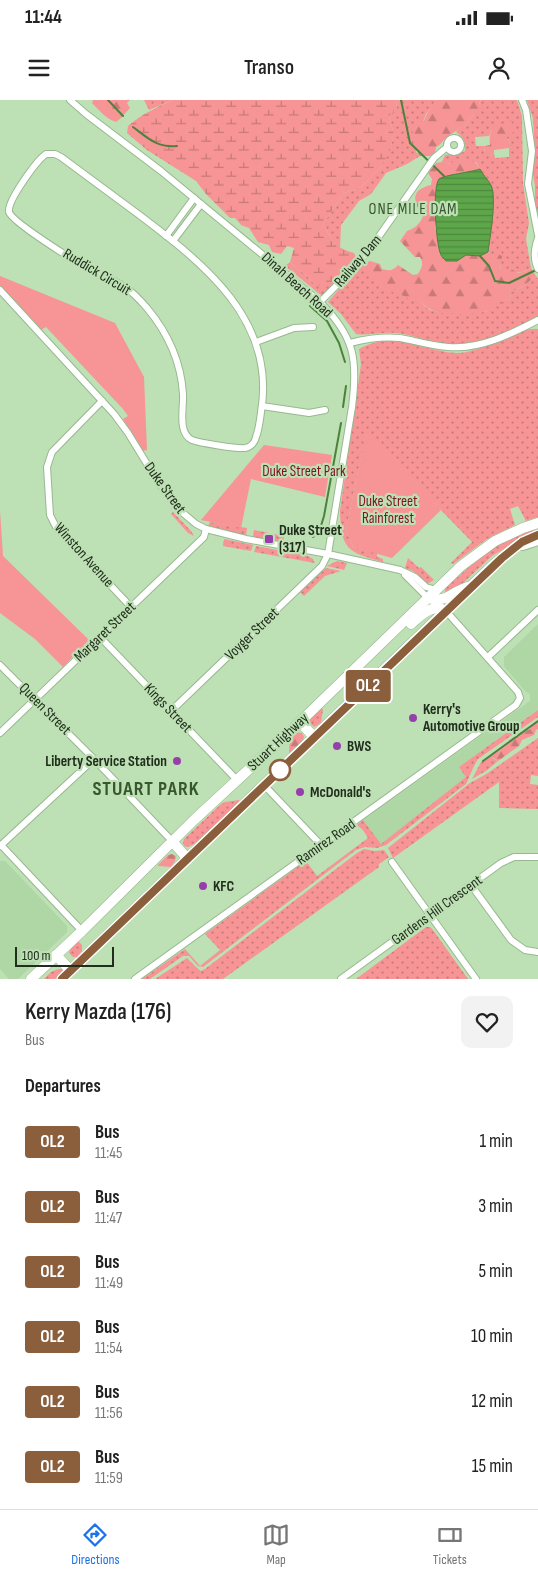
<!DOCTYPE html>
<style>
:root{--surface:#fff;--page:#f2f2f2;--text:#222;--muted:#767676;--line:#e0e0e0;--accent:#1a73e8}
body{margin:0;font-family:"Sofia Sans Condensed",sans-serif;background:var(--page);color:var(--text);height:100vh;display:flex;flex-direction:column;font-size:19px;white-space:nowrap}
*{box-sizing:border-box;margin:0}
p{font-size:16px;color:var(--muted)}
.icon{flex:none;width:28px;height:28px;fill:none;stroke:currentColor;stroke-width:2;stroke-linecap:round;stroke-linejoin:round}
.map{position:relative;height:879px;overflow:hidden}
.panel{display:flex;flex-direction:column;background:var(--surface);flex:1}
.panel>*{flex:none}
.badge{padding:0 10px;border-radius:4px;font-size:18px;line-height:32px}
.scale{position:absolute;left:15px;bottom:12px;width:99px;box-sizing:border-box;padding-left:5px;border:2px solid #212e1d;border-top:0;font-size:14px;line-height:18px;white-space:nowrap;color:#212e1d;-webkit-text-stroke:4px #bde0b4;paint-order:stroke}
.map>.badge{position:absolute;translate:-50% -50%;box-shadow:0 0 0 2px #fff}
h2{padding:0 25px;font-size:19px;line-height:45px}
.round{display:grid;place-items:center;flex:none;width:52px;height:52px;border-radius:10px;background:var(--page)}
.headline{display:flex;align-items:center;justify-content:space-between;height:85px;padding:0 25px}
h1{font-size:24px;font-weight:600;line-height:38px}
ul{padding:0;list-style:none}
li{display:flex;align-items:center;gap:15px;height:65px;padding:0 25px}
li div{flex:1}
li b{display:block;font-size:19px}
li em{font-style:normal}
li .badge{min-width:55px;font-weight:700;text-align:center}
.status{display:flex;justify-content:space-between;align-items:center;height:35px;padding:0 25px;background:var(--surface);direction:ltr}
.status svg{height:14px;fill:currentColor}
header{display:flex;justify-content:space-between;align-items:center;height:65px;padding:0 25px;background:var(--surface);font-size:22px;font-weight:600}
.menu{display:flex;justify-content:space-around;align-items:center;height:70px;border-top:1px solid var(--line);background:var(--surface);font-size:14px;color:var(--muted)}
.menu a{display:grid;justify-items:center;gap:2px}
.menu .on{color:var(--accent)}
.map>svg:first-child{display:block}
.built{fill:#afd6a5}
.grass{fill:url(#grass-dots);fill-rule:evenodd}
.forest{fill:url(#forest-firs)}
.wetland{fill:url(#wetland-marsh)}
.park{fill:#f79495}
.water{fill:url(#water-rules);stroke:#4c823c}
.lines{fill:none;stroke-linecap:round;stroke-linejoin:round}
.stream{stroke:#4c823c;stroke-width:2}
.minor-casing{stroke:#97b98f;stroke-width:8}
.trunk-casing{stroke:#97b98f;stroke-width:11}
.minor{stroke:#fff;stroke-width:6}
.trunk{stroke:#fff;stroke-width:10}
.line-casing{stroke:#fff;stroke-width:11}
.line{stroke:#8b5e3c;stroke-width:8}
.poi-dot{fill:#963fab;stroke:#bde0b4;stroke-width:2}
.stop-dot{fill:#fff;stroke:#8b5e3c;stroke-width:2.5}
.labels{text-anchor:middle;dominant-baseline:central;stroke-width:4.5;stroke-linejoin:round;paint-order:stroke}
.street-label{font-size:15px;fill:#212e1d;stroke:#bde0b4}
.park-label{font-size:15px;fill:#7f1224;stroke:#bde0b4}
.poi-label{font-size:15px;font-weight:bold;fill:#212e1d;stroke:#bde0b4;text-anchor:start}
.neighbourhood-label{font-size:16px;letter-spacing:1px;fill:#385630;stroke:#bde0b4}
.district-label{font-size:20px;font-weight:bold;letter-spacing:1px;fill:#385630;stroke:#bde0b4}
</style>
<div class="status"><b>11:44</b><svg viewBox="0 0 49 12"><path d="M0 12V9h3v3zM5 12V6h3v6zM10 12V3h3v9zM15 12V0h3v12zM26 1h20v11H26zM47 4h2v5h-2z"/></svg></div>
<header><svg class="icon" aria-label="menu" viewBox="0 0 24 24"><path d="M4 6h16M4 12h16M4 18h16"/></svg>Transo<svg class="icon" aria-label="person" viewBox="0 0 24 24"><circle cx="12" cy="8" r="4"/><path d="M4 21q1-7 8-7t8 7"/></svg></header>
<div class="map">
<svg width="538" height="879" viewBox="0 0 538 879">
<defs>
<pattern id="grass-dots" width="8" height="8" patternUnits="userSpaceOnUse" patternTransform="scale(1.25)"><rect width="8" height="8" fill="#f79495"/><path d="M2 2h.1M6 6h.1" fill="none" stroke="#c87979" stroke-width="1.8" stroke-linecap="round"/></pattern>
<pattern id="forest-firs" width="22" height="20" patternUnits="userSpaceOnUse" patternTransform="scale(1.25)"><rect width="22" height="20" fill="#f79495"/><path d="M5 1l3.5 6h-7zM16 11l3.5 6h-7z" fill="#c87979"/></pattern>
<pattern id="wetland-marsh" width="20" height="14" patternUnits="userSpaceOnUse" patternTransform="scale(1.25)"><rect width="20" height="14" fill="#f79495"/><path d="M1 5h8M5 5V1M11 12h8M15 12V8" fill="none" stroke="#c87979"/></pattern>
<pattern id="water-rules" width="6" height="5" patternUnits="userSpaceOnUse" patternTransform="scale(1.25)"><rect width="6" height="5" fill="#5ea64a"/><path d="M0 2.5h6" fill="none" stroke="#4d883d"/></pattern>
</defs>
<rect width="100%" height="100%" fill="#bde0b4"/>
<g class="built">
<path d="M538 524V610L459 667 467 677 381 744 363 720 530 601V594L525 591 504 566V557Z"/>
<path d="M0 761H5L67 826V832L18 879H9L0 869Z"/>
</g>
<g class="grass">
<path d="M144 0H173L149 10Z"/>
<path d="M396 0H436L434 5 426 14 415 41 416 52 420 56 407 64 386 73 371 94 359 101 341 125 340 149 332 140 323 124 344 93 361 87 380 68 390 50 394 34 389 17 397 7Z"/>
<path d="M481 0H517L522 16 523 83 529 123 526 139 531 168C521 175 511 172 500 171L501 163 488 152 493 99 491 85 484 77 476 62 451 64 442 62 445 55 459 54 465 51C466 42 464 38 456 32L460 27H464L474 14ZM503 24 506 37 512 46 509 48V57L495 58 494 53 490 56 484 52 485 46H476L475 37 489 36 491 31Z"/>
<path d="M527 0H538V115L535 102V85L532 70 535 54 533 18Z"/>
<path d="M290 162C299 172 306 172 314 184L335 183 334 178V168L345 171 334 186 322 196 285 166Z"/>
<path d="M362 165 368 171 401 195 419 201 430 210 441 213 485 212 501 202 510 199 511 192 522 187 536 176 538 179V216C509 232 474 249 439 243 424 240 410 234 394 233 381 232 368 236 356 234L341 214 328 202 353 173Z"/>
<path d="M538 229V417L526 421 518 406 510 409 515 425 487 439 453 464 451 463 472 442 366 333 346 430 353 447 377 453V457L383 459V462C347 452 341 449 340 411L361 264 359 249C394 229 421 251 457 253 481 253 500 236 523 231 527 229 533 229 538 229Z"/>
<path d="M173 412 191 431 194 436 188 433 171 414Z"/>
<path d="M210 422 247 428 246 436 208 426Z"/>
<path d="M538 427V432L512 444 492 456 461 485 446 493 445 491V489L474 462 497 444Z"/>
<path d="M254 430 284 436 283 443 253 437Z"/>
<path d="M224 439 253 445 251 451 223 446Z"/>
<path d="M256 446 308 456 313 459 315 463 254 452Z"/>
<path d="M408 458 419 468 421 467 434 480 427 484 413 471 405 468Z"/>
<path d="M337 461 347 463 344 470 327 466Z"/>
<path d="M326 468 341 471 325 476 304 496 300 492Z"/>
<path d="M321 608 323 609 321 623 314 627 310 623V618Z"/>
<path d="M538 610V617L478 659 474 666 466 684 386 745 377 748 365 747 356 750 203 867 198 866 189 856H183L150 879H142L185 849 200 866 220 850 205 834 306 761 317 776 368 738 363 730 357 725 363 720 381 744 466 677 459 667Z"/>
<path d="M521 632 519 637 511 641 504 648 499 651 492 658 498 661 486 671 472 679 481 662Z"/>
<path d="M538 638V676L531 675 530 684 538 685V709L499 708V682L393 758 388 748 470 683 488 673Z"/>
<path d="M239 700 240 702 197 743 188 747 184 746 183 743 184 739 221 704 225 702Z"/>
<path d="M364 749 375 751 384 750 389 757 379 764V767L223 879H155L187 858 198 869 201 871 205 869 357 753Z"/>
<path d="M426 827H430L433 830 468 879H356Z"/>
<path d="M78 841 82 845V851L77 857H73L69 853 71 848Z"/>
<path d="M58 869H62L63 871 55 879H44L51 872Z"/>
</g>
<g class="forest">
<path d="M93 0H130L127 3 130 8 121 18 116 22C106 19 99 10 92 3Z"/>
<path d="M436 0H481L479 3 480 8 478 12 474 14 464 27H460C456 33 450 33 446 38 441 42 442 44 436 47L435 53 430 56H420C415 50 415 42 410 35L415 30 416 23 424 21C426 13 432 8 436 0Z"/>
<path d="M508 19 511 20 514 27 512 36 506 37 512 46 509 48 494 50V53L490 56H486L484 53 485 46 490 45C489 35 490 31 497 24H503Z"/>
<path d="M455 59 469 62H475L480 69C469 73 456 75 444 77L435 93 437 110 435 128 438 137 440 154 446 161H457L466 154 480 156 488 152 492 155 495 153 502 156 500 170H513L518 173 526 171 531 168 536 176 522 187 511 192 510 199C501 202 493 209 484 212 477 214 471 212 464 216 456 212 447 214 440 213 431 211 426 206 419 201H411C405 194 394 194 385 189 375 183 370 174 362 165L370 161 380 164 382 169C389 171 393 171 398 165L413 175 418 174C422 167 424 164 420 157H415L400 141 407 131C414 129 421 123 423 116 412 100 411 90 431 85L432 79 428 73 436 63 442 62 451 64Z"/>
<path d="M538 621V629L536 630 534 635 522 640 519 646 498 661 492 657V656L504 648 511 641 519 637 522 633 530 629 535 622Z"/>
<path d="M296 632 302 633 304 637 302 642 290 654 289 652 290 638Z"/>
<path d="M172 754 176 756 175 761 171 767 159 766 158 765 168 755Z"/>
</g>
<path class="wetland" d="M173 0H396L397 7 389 17 394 34 390 51 380 68 361 87 344 93 323 124C333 142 334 147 354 153L356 157 345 171 334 168V178L336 183 324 187 314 184C306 172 299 172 290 162L294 148 287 146 281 154 272 152 269 145 258 142 249 128 241 125 235 118H230L206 94 196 81 147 50 127 33 128 26C142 14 157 7 173 0Z"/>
<g class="park">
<path d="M0 176 115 223 144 277 147 350 142 351 123 319 128 316 123 309 46 227 41 230 0 186Z"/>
<path d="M366 332 441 410 392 458 353 447 346 430Z"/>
<path d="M264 345 332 355 325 397 251 379 241 428 201 420Z"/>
<path d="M0 411 3 456 89 540 63 567 35 539 0 513Z"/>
</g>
<path class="water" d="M480 69C483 75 488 80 491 85 497 98 490 137 488 152L480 156 466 155 457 161H446C444 159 442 157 441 155 436 145 432 88 439 79 444 75 472 72 480 69Z"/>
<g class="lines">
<g class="stream">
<path d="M108 0 123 16"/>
<path d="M401 0 410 43 444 76"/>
<path d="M133 27C148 38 157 48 177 46"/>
<path d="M480 156 489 166 495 181 509 183 536 170"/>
<path d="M310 206 327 221 339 243 345 262"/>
<path d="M343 307 346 286"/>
<path d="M313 437 320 429 324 416 341 323"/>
<path d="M483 661 538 621"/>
</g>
<defs>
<g id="minor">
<path d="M70 0 86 14 161 71 320 202C355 237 358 260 352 307L328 454 322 466 171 611"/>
<path d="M522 0 526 10 532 51 528 84 538 135"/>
<circle cx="454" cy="45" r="7"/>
<path d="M46 54H55L61 57C87 76 112 95 138 114 203 163 277 220 261 312 260 320 259 329 256 337 255 342 251 347 245 348 237 349 200 343 192 340 177 333 184 307 183 294 181 262 167 232 147 208 140 200 134 193 126 188 113 179 99 174 86 167 73 160 12 122 9 112 7 101 37 60 46 54Z"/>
<path d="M166 136 194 98"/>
<path d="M538 138C534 149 533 159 538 169"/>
<path d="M173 141 201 104"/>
<path d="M0 190 114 314 128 333 155 377 177 408 196 424 206 429 246 439 328 454 400 470 415 477 426 487 436 490"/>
<path d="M320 202 347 175 370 149 434 58 447 47"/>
<path d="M256 242 294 228 313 227"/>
<path d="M350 243C370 238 390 235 410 240 423 243 435 246 448 247 479 250 511 234 538 220"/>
<path d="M102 301 52 352 47 367 50 415 56 427 65 437 131 507"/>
<path d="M262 306 309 313 325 310"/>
<path d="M523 447 538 442"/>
<path d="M405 475 428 498"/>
<path d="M100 537 237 680"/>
<path d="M488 557 538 510"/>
<path d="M0 565 94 659 172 741"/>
<path d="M0 633 204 437 206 429"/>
<path d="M264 685 321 745"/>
<path d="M1 745 82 831"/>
<path d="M0 746 94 659"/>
<path d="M392 762 476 879"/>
<path d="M471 785 511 840 525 850 538 852"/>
<path d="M135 879 516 605 520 598 518 592 446 511"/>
<path d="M341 879 501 763 514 757H538"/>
</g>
<g id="trunk">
<path d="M428 498C450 503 450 491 471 486"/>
<path d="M411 524C421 515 432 503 446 511"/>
<path d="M300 622 314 637"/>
<path d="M172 741 187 758"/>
<path d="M56 855 71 871"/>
<path d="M31 879 82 831 195 719 300 622 461 466 495 441 523 428 538 423"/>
<path d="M62 879 493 465 515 447 538 435"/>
</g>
</defs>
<use href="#minor" class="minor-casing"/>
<use href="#trunk" class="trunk-casing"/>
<use href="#minor" class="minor"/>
<use href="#trunk" class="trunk"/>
</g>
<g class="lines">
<defs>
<path id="line" d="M62 879 502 458 522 442 538 435"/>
</defs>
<use href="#line" class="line-casing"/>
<use href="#line" class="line"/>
</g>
<g class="poi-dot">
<rect x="264" y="434" width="10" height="10" rx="2.5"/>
<circle cx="413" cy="618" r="5"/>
<circle cx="337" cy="646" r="5"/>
<circle cx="177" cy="661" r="5"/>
<circle cx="300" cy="692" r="5"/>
<circle cx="203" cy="786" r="5"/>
</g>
<circle class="stop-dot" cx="280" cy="670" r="10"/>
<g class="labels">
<g class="street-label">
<text transform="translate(358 161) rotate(-49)">Railway Dam</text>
<text transform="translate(97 172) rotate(31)">Ruddick Circuit</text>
<text transform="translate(297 185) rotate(42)">Dinah Beach Road</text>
<text transform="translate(165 388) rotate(54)">Duke Street</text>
<text transform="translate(84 455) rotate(48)">Winston Avenue</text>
<text transform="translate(105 532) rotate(-44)">Margaret Street</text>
<text transform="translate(252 534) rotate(-44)">Voyger Street</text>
<text transform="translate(168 608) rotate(46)">Kings Street</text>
<text transform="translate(45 609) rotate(45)">Queen Street</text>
<text transform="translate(278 642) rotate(-43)">Stuart Highway</text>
<text transform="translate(326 742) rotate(-35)">Ramirez Road</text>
<text transform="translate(437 810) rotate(-36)">Gardens Hill Crescent</text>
</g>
<g class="park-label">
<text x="304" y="371">Duke Street Park</text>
<text x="388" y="401">Duke Street<tspan x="388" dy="17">Rainforest</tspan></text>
</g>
<g class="poi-label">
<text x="279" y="430">Duke Street<tspan x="279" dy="17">(317)</tspan></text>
<text x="423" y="609">Kerry's<tspan x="423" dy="17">Automotive Group</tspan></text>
<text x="347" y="646">BWS</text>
<text x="167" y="661" text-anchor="end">Liberty Service Station</text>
<text x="310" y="692">McDonald's</text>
<text x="213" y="786">KFC</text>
</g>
<g class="neighbourhood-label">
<text x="413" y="109">ONE MILE DAM</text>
</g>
<g class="district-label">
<text x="146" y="689">STUART PARK</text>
</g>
</g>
</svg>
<div class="scale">100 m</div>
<b class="badge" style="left:368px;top:586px;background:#8b5e3c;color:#fff">OL2</b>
</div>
<section class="panel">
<div class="headline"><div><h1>Kerry Mazda (176)</h1><p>Bus</p></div><a class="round"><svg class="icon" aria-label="heart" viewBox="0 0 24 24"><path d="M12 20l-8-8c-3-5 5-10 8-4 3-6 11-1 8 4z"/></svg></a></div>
<h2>Departures</h2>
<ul>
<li><span class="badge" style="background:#8b5e3c;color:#fff">OL2</span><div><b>Bus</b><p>11:45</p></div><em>1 min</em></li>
<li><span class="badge" style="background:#8b5e3c;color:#fff">OL2</span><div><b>Bus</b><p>11:47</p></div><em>3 min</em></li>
<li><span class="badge" style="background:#8b5e3c;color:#fff">OL2</span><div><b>Bus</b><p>11:49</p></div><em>5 min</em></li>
<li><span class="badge" style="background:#8b5e3c;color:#fff">OL2</span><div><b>Bus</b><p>11:54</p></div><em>10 min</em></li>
<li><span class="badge" style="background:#8b5e3c;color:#fff">OL2</span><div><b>Bus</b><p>11:56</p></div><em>12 min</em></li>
<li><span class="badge" style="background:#8b5e3c;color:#fff">OL2</span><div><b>Bus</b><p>11:59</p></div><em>15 min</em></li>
</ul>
</section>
<nav class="menu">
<a class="on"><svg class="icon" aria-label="directions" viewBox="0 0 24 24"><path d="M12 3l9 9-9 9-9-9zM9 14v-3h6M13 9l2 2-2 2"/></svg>Directions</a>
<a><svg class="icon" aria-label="map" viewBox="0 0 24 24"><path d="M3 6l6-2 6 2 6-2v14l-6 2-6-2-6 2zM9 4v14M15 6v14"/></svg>Map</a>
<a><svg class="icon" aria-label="tickets" viewBox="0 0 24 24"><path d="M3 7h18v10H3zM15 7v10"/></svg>Tickets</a>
</nav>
